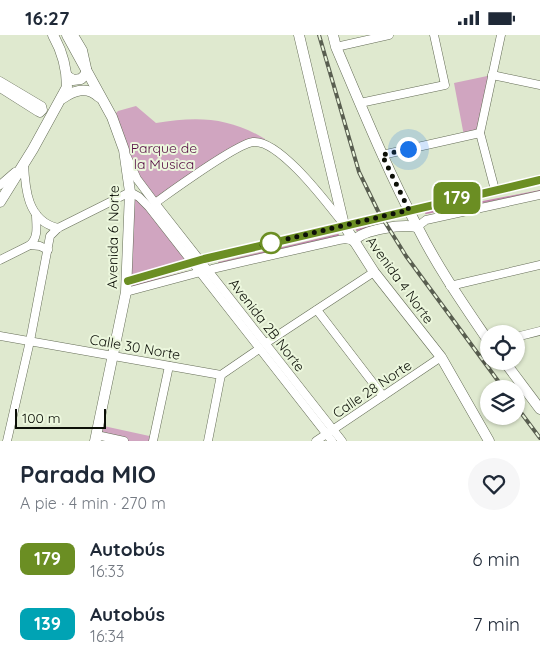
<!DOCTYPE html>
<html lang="es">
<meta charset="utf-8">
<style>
:root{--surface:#fff;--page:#f6f6f7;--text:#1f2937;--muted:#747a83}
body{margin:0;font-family:Quicksand,sans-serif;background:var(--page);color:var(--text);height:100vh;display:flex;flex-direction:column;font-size:19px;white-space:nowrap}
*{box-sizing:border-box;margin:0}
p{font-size:16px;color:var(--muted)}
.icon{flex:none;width:28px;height:28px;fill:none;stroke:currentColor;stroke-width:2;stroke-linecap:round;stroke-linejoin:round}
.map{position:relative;height:406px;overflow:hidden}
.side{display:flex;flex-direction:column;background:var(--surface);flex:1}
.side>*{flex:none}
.badge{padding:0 10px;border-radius:8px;font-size:18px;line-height:32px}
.fabs{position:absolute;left:480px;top:290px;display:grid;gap:10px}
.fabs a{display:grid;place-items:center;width:45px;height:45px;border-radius:50%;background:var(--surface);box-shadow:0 1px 4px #0004;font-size:25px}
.scale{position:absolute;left:15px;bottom:12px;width:91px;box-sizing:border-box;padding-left:5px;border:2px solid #0d1008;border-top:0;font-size:14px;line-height:18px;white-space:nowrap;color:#0d1008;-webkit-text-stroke:4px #ecf7dd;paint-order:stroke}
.you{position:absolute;width:25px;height:25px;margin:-12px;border:4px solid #fff;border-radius:50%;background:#1a73e8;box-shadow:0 0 0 8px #1a73e833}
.map>.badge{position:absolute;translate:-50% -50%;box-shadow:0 0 0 2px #fff}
.round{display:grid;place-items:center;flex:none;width:52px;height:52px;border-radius:26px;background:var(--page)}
.head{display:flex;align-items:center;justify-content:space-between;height:85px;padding:0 20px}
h1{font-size:24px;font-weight:700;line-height:38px}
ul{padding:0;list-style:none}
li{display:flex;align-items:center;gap:15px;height:65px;padding:0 20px}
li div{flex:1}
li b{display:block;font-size:19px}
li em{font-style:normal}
li .badge{min-width:55px;font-weight:700;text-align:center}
.status{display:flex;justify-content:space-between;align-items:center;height:35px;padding:0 25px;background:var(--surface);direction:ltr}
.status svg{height:14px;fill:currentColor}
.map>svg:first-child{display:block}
.green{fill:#d0a5c0}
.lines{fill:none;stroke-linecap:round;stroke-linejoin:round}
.stream{stroke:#c285ad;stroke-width:2}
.minor-casing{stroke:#656d57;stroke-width:9}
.major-casing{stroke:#656d57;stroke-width:11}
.minor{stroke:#fff;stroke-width:8}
.major{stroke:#fff;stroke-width:10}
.rail-casing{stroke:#595e50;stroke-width:4}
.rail{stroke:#ecf7dd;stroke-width:2;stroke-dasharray:5.5;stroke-linecap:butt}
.line-casing{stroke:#fff;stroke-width:11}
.line{stroke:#6b8e23;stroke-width:8}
.walk{stroke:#0d1008;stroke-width:5;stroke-dasharray:0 9}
.stop-dot{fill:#fff;stroke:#6b8e23;stroke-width:2.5}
.labels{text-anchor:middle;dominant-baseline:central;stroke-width:4;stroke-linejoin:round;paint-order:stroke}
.park-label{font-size:14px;fill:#550c43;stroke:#ecf7dd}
.street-label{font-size:14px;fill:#0d1008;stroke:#ecf7dd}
</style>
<div class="status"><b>16:27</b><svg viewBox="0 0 49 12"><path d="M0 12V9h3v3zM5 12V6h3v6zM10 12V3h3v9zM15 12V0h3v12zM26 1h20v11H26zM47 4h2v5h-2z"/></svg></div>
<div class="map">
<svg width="540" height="406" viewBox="0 0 540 406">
<rect width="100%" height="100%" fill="#dfe9cf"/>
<g class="green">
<path d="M492 40 480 98 464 101 454 48Z"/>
<path d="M136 71 156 88C197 81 229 82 265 104V106L253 107 155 168 137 144 112 82 118 76Z"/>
<path d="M134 159 192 227 128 246Z"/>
<path d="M99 390 154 402 153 406H124L101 401Z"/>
</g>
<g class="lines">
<g class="stream">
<path d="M426 178 540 156"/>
<path d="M357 195 370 192"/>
<path d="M219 228 338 200"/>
<path d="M132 251 188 237"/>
</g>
<defs>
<g id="minor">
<path d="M74 0 83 15 87 33"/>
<path d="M336 12 389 0"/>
<path d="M492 40 540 50"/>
<path d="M0 46 42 71 43 75 40 78 38 77 0 53"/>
<path d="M360 68 445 50 434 0"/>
<path d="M382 120 480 98"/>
<path d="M127 122 137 144 155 168 342 406"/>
<path d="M24 128C25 153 27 186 58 193"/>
<path d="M0 150 15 137"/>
<path d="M495 155 480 98 501 0"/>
<path d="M155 168C172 156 236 109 253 107 279 104 326 167 342 187"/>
<path d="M417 192 426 185 540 160"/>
<path d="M30 210 40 211 48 215"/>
<path d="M0 225 30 210C39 202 36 190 36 179"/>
<path d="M128 246 204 224 540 145"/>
<path d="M450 251 540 230"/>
<path d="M126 257 212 234 339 205 346 204 354 206"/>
<path d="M317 275 383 361"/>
<path d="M0 301 221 340 259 314"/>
<path d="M516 302 540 296"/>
<path d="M266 308 374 237"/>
<path d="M96 404 101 401 124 406"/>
<path d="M7 406 30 306 50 201 58 193 130 157 139 162 149 172 332 406"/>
<path d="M153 406 169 331"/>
<path d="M208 406 221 340"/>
<path d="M316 406 441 322"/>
</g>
<g id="major">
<path d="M67 0 112 82 124 115 130 157 126 257 95 406"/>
<path d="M299 0 344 190 374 237 441 322 489 406"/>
<path d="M333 0 336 12C362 73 387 135 418 193 438 233 464 270 489 307"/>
<path d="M67 41 73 45 81 44 86 39V35"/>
<path d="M63 63C75 55 87 51 99 62"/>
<path d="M0 167 33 114 67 52C67 34 62 16 53 0"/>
<path d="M354 206C363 194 403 189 417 192"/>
<path d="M504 326 540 374"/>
</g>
</defs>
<use href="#minor" class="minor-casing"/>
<use href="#major" class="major-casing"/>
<use href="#minor" class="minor"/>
<use href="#major" class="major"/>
<defs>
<g id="rail">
<path d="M319 0 359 137 378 176 406 221 504 354"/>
<path d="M516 371 540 403"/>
</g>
</defs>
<use href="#rail" class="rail-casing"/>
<use href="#rail" class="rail"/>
</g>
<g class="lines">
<defs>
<path id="line" d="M128 246 204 224 540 145"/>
</defs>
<use href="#line" class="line-casing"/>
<use href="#line" class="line"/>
<path class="walk" d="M271 208 262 210 409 175 382 120 408 114"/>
</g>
<circle class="stop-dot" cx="271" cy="208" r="10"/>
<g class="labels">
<g class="park-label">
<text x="164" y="113">Parque de<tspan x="164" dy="16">la Musica</tspan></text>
</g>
<g class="street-label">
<text transform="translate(113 202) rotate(-89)">Avenida 6 Norte</text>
<text transform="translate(400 245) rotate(54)">Avenida 4 Norte</text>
<text transform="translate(267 290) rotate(52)">Avenida 2B Norte</text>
<text transform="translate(135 312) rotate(10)">Calle 30 Norte</text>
<text transform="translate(372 354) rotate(-34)">Calle 28 Norte</text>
</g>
</g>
</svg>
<div class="fabs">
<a><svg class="icon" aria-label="locate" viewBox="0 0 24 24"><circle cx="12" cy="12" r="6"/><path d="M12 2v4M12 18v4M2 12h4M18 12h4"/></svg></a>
<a><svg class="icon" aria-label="layers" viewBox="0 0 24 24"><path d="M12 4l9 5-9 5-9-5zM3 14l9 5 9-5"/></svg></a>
</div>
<div class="scale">100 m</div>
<div class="you" style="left:408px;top:114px"></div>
<b class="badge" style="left:457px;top:163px;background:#6b8e23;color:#fff">179</b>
</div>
<section class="side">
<div class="head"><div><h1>Parada MIO</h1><p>A pie · 4 min · 270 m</p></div><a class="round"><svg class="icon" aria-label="heart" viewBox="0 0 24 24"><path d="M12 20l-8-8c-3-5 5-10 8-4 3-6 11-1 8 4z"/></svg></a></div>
<ul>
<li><span class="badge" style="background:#6b8e23;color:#fff">179</span><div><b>Autobús</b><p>16:33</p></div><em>6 min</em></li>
<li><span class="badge" style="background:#00a3b4;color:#fff">139</span><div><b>Autobús</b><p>16:34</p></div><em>7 min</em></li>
</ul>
</section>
